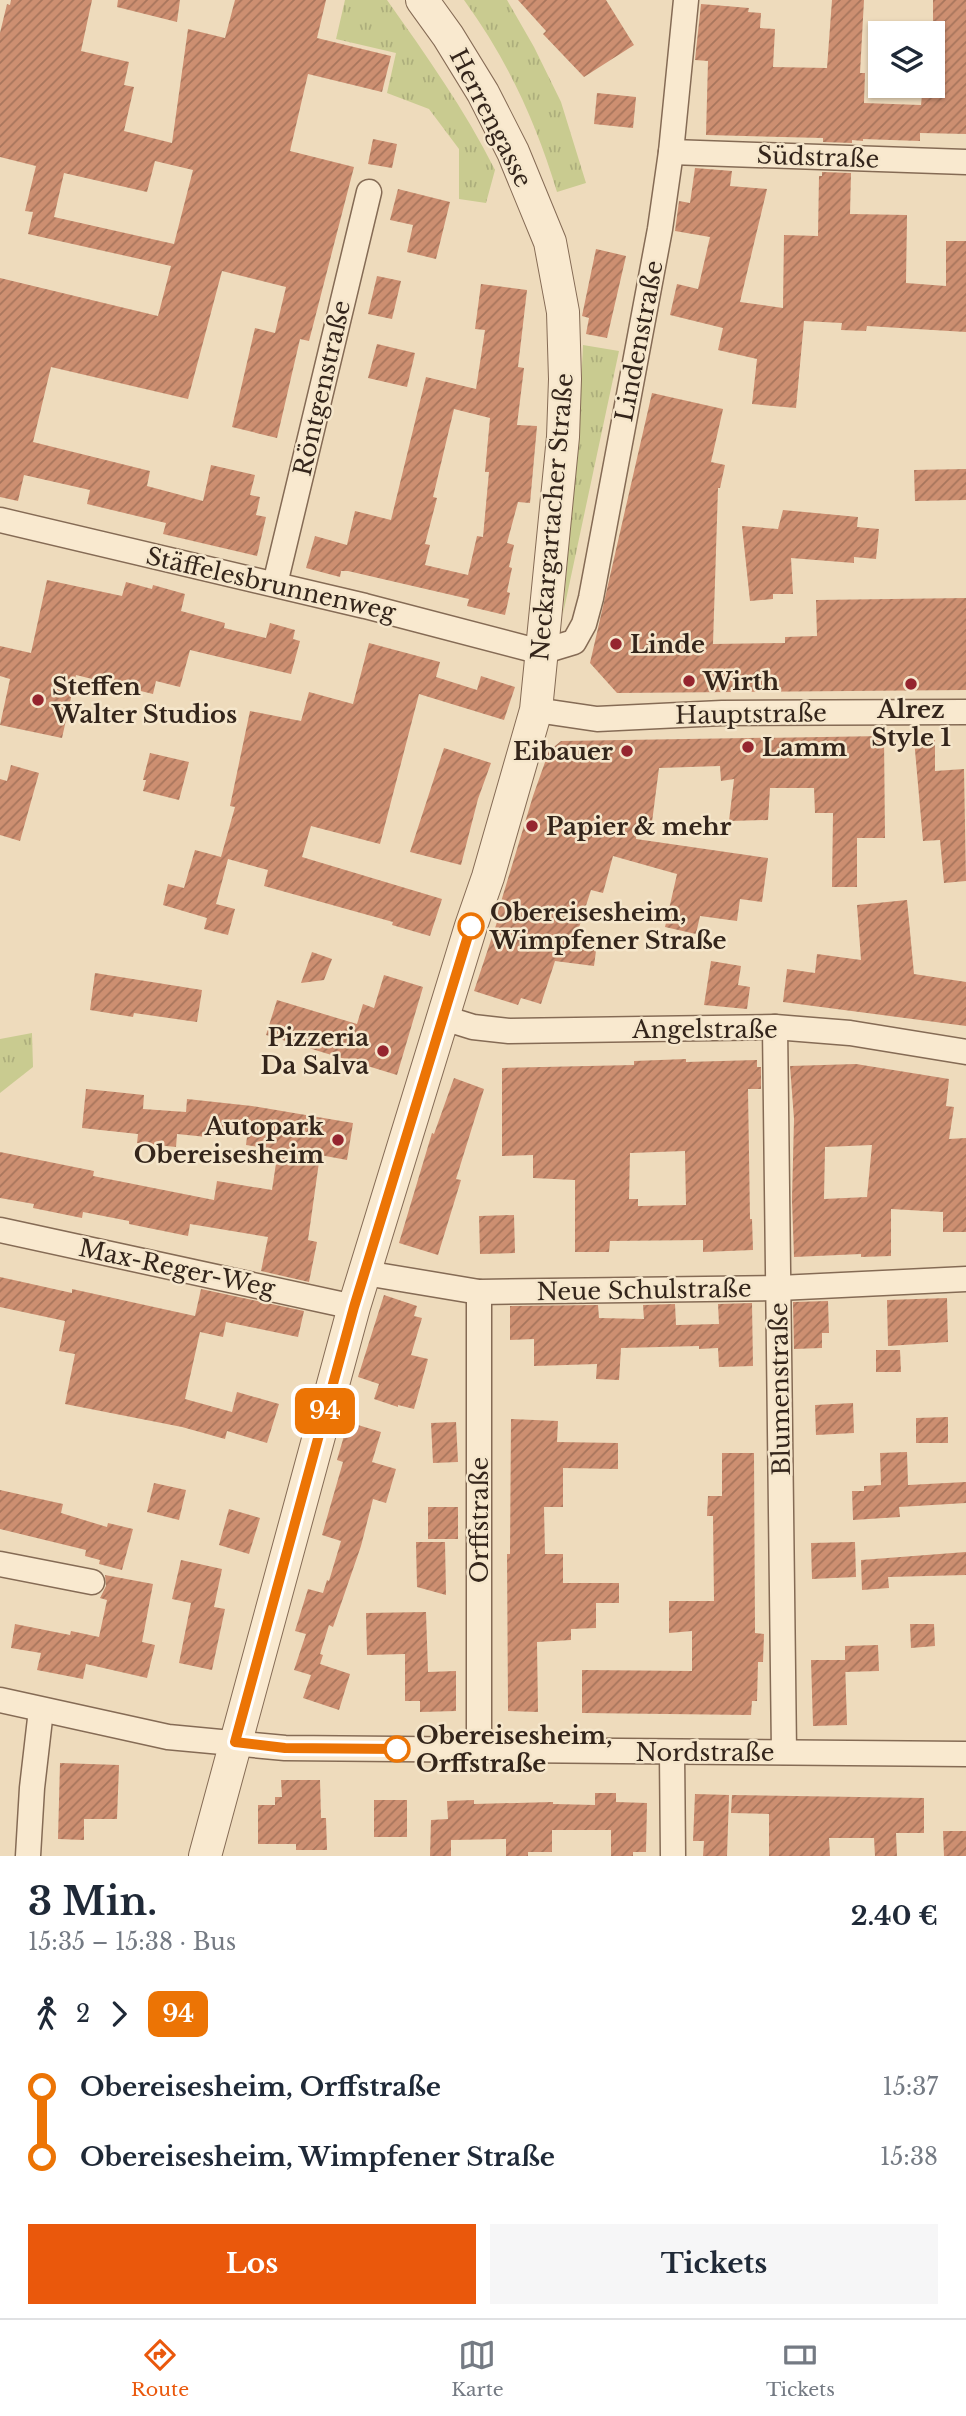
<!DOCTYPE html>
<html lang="de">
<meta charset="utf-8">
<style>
:root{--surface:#fff;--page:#f6f6f7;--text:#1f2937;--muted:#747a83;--line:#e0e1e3;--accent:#ea580c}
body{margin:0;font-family:"Libre Baskerville",serif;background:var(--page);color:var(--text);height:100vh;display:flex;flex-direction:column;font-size:26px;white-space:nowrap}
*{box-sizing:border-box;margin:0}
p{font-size:23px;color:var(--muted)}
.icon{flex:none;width:38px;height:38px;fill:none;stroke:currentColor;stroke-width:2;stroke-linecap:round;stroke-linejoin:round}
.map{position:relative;height:1856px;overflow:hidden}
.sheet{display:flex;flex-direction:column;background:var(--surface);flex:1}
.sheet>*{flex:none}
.badge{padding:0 14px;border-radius:10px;font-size:24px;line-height:46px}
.buttons{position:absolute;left:868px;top:21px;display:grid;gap:14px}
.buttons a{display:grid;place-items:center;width:77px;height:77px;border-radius:0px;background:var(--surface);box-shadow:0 2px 5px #0004;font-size:35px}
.map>.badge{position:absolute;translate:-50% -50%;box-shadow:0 0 0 4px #fff}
.legs{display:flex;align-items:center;gap:10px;height:77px;padding:0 28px;font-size:23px}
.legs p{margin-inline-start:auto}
.summary{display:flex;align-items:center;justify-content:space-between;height:119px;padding:0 28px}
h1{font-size:38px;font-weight:800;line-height:52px}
.action{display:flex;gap:14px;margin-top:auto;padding:14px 28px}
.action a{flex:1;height:80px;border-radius:0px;background:var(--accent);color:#fff;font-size:28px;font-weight:800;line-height:80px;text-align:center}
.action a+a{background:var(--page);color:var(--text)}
ul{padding:0 28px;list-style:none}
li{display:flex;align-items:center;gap:24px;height:70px;font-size:26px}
li i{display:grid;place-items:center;width:10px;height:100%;margin:0 9px;background:currentColor}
li i::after{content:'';width:18px;height:18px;margin:-9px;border:5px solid;border-radius:50%;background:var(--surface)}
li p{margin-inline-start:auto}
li:first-child i{background:linear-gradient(#0000 50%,currentColor 0)}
li:last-child i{background:linear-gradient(currentColor 50%,#0000 0)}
.tab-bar{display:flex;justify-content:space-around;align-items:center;height:98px;border-top:2px solid var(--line);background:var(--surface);font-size:19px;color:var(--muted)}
.tab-bar a{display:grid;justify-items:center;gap:4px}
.tab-bar .active{color:var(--accent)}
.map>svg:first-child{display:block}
.grass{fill:url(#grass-tufts)}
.building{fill:url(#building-hatch);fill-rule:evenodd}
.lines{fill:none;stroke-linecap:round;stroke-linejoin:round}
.minor-casing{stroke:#856b55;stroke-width:27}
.tertiary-casing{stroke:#856b55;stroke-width:34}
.minor{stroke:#f9e9cf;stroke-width:24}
.tertiary{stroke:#f9e9cf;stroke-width:32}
.line-1-casing{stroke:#fff;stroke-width:16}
.line-1{stroke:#ec7405;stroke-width:10}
.poi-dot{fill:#95252f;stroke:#f5e6cb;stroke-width:2.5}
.stop-1-dot{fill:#fff;stroke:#ec7405;stroke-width:3.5}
.labels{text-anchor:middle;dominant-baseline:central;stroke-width:5;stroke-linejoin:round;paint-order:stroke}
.street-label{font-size:24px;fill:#34251b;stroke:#f5e6cb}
.poi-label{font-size:24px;font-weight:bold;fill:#34251b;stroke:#f5e6cb;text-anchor:start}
.stop-label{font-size:24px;font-weight:bold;fill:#34251b;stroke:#f5e6cb;text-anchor:start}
</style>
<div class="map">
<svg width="966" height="1856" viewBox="0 0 966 1856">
<defs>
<pattern id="grass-tufts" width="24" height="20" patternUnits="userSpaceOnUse" patternTransform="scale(1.75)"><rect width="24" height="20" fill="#c9cb90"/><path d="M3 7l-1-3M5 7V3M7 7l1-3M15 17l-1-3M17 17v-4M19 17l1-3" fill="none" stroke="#adae7c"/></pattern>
<pattern id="building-hatch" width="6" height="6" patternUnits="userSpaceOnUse" patternTransform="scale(1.75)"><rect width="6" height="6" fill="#cd8f71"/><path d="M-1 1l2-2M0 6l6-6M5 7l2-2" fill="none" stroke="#a7755c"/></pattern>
</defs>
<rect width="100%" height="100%" fill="#eedbbc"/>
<g class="grass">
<path d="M345 0H387C426 55 465 110 495 170L486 203 459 199V149L429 109 387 93 396 53 336 39Z"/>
<path d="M464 0H507L534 47 561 102 586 183 557 192C536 122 507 59 464 0Z"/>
<path d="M583 345 619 351 563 614 579 427Z"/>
<path d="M32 1033 33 1067 0 1093V1039Z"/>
</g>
<g class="building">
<path d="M11 0H92L81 51 129 62 124 85 134 87 124 131 172 143 188 29 225 38 235 0H326L317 38 391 56 382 92 308 74 290 151 354 167 309 341 300 339 277 438 232 427 255 328 275 333 286 287 222 271 188 399 51 367 33 442 150 471 147 486 203 501 211 465 255 475 250 495 260 497 256 515 266 517 257 556 163 534 166 523 87 504 90 490 24 475 18 501 0 497V278L158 316 171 266 28 234 33 212 25 211 36 166 0 157V33L7 4 10 5ZM155 161 193 170 174 244 54 217 64 173 147 192Z"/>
<path d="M118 0H180L177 22 117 7Z"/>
<path d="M518 0H606L634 45 584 77 543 34 546 31Z"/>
<path d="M832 0H864L860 73H865L864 103 921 105 922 95H933V0H966V134L920 133V141L863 139V141L852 140V143L823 142V138L706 135 708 61 695 60 701 4 749 8 748 12 761 13 760 28 775 29 773 67 827 68Z"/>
<path d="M597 93 636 97 633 128 594 124Z"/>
<path d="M373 139 397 144 392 168 368 164Z"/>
<path d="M695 168 732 171 730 186 767 189 740 302 783 308 784 235 818 236 819 176H822V172L851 173 850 214 907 215 906 283 946 286V241H966V332L867 326 866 331 841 330 842 323 804 321 796 408 752 404 757 359 718 350 723 328 670 315 677 284 698 289 710 237 675 231 679 201 690 203Z"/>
<path d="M398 189 450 202 436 259 407 252 413 225 390 220Z"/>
<path d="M596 249 626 256 607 338 586 334 589 318 582 316Z"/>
<path d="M377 276 401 281 392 319 368 314Z"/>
<path d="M481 284 527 290 518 367 524 368 517 425 537 426 530 503 518 502 507 543 514 545 509 567 512 568 507 592 510 593 505 615 467 606 469 599 348 571H341L340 577 306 568 315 536 347 545 355 511 391 520 426 377 476 389 485 330 475 329ZM454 409 490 418 485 472H489L483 537 477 536 468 575 425 565 430 545 425 544 437 498 433 497Z"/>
<path d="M377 344 415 353 407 387 368 378Z"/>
<path d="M652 393 723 409 711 462 725 465 720 488H718L713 644 785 643V637L817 636 816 600 966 598V690L617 693 590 663Z"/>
<path d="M966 469V500L915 501 914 470Z"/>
<path d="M783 510 858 517 857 527 879 529 876 559 854 557V563L791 558 793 594H773V599L750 601 742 526 778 529Z"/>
<path d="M47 580 122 596 126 582 152 589 153 585 185 594 181 611 225 623 224 628 266 638 270 623 295 630 293 639 300 641 291 674 190 650 180 687 156 681 153 694 76 675 62 738 0 725 10 679 0 676V646L31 653Z"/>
<path d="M369 643 440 662 436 677 477 690 481 676 515 687 504 720 419 694 380 844 311 826 302 857 442 899 430 936 392 925 393 922 264 886 268 870 228 859 216 904 235 909 228 935 204 929 207 918 163 905 168 884 184 888 195 850 221 857 235 807 230 806 250 711 301 721 309 692 353 704Z"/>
<path d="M884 736 885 838H857V887H832L833 813H815L814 788H770L768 820 729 821 734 779 721 781 720 766 659 768 652 822H637L636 839 768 858 762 902 740 899 737 921 700 916 696 934 665 927 677 874 613 856 603 893 591 890 575 940 597 943 594 966 555 961 541 1004 521 998 518 1005 474 991 499 916 497 915 533 796 549 751 561 741Z"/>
<path d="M914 739H935V771L964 769 966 881 944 883 940 840 923 841Z"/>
<path d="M444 748 491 763 478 799 461 865 410 852Z"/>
<path d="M150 753 189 762 179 800 143 791 146 780H143Z"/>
<path d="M11 765 39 773 20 841 0 835V779L7 781Z"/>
<path d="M907 900 914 974 966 982V1026L783 1002 787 969 815 973 817 954 861 960 857 905Z"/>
<path d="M312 952 332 959 324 980 301 983Z"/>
<path d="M711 961 741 966 738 985 750 987 747 1009 704 1005Z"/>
<path d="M95 973 202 990 197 1022 134 1013 133 1017 90 1010Z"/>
<path d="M384 975 423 987 397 1075 266 1035 277 1000 357 1024 363 1004 374 1008Z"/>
<path d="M686 1059V1062L757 1060V1067H761V1089H748L750 1219H752L753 1250 703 1252V1240L610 1241 609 1252H575V1180L533 1178V1155L502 1156V1068L634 1065V1061ZM685 1151 686 1205 638 1206V1199H629L630 1153Z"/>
<path d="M856 1064 949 1079 946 1106 954 1107 949 1139 966 1138V1232H943V1212L891 1209V1256L861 1257V1254L794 1257 792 1200 794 1119 790 1066ZM872 1145 867 1197 824 1199 825 1147Z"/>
<path d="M454 1078 484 1089 456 1179 461 1180 438 1255 399 1243 432 1133 434 1134Z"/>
<path d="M86 1089 144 1095 143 1109 186 1112 187 1099 252 1106 353 1123 347 1160 320 1155 308 1240 317 1242 309 1282 261 1271 268 1237 190 1224 188 1236 129 1224V1221L83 1212 82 1218 33 1208 34 1204 0 1198V1152L94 1171 93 1176 214 1200 217 1181 272 1190 278 1150 246 1145 247 1137 208 1132 207 1137 177 1134 176 1147 137 1143 138 1134 82 1128Z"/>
<path d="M514 1215 515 1253 480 1254 479 1216Z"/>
<path d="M0 1277 72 1293V1289L195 1316 201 1289 304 1311 298 1337 226 1322 223 1337 200 1332 185 1399 232 1412 237 1392 279 1404 267 1443 227 1431 225 1439 182 1427 65 1404 75 1354 59 1351 65 1321 0 1307Z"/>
<path d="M384 1295 417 1306 414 1316 422 1318 411 1355 428 1359 414 1409 398 1405V1407L374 1399 379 1384 358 1377Z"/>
<path d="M947 1298 948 1342 888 1346 887 1300Z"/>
<path d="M828 1301 829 1333H822V1348L794 1349 793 1302Z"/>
<path d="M752 1303 753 1366 719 1367 718 1348 699 1349V1346L621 1348 619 1380 596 1379 597 1364 534 1366V1339L510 1340V1306L598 1305 599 1318 644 1319 643 1305 675 1304 676 1325 719 1324 718 1304Z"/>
<path d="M876 1350H900L901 1372H876Z"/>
<path d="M853 1403 854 1433 816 1435 815 1405Z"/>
<path d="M948 1417V1443H916V1418Z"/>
<path d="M511 1419 558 1421 557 1442 618 1443V1469L563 1468V1507H544L545 1554H563V1583H619V1603H596V1628L571 1629V1640L537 1642 538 1712 508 1711 507 1554H510Z"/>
<path d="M348 1422 381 1432 372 1462 396 1469 386 1503 373 1499 361 1546 333 1627 329 1625 320 1654 323 1655 320 1664 350 1674 339 1710 303 1698 311 1675 294 1670 306 1634 295 1631 308 1589 323 1593 327 1580 329 1581 341 1541 322 1535 343 1462 337 1460Z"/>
<path d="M456 1422 458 1462 433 1463 431 1423Z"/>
<path d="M907 1452 908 1485 966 1482V1503L899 1507 900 1517 853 1520 852 1491H864V1486L881 1485 880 1453Z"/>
<path d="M722 1453H754L755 1633 764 1634 763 1662H758L757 1701H752L751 1715 582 1713V1670L692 1671V1631L669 1633V1601H714L713 1516H707L708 1496H722Z"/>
<path d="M154 1483 186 1490 179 1520 147 1512Z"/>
<path d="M0 1490 63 1504 61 1513 107 1527 108 1523 133 1529 122 1570 99 1564 100 1560 85 1556 86 1550 0 1529Z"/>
<rect x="428" y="1507" width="30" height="32"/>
<path d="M229 1509 260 1518 249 1554 219 1545Z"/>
<path d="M416 1542H445L446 1595 417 1587Z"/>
<path d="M855 1542 856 1577 812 1579 811 1543Z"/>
<path d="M966 1552V1575L888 1577 889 1588 862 1590 861 1560Z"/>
<path d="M181 1560 222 1569 214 1607 225 1609 212 1670 179 1663 191 1603 172 1599Z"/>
<path d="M105 1575 153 1584 142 1642 155 1645 147 1678 86 1664 83 1679 37 1670 41 1653 11 1648 15 1624 70 1635 71 1631 99 1637 107 1600 100 1598 106 1586Z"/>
<path d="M426 1612 428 1672 456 1671V1711L420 1712V1701H405V1654L367 1655 366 1613Z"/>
<path d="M910 1624H934L935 1646 911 1648Z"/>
<path d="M878 1645 879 1671 845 1672V1646Z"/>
<path d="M811 1660H845L847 1725 813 1726Z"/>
<path d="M60 1763 119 1765 117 1819H84V1840L58 1839Z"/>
<path d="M281 1780H320L321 1818H326L327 1850H296V1844H258V1805H275V1797H282Z"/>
<path d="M595 1793H616V1802L647 1803 646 1852H633V1856H611V1830H552V1852H528V1856H506V1839L451 1840V1856H430L431 1820 448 1819 447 1801 474 1800V1804L553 1802V1804L595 1805Z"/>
<path d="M695 1794 729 1795 727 1856H703L704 1841H693Z"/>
<path d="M732 1795 924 1798V1833H896L897 1856H875L874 1838H829L830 1856H769V1814L731 1813Z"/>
<rect x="374" y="1800" width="33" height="37"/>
<path d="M943 1831H966V1856H944Z"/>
</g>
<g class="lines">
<defs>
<g id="minor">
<path d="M671 152 966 162"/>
<path d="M0 520 365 606 541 652 574 642 584 624 591 598 660 229 671 152 686 0"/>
<path d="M275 584 369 192"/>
<path d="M536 710 597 719 722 713 966 712"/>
<path d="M444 1018 473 1027 509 1031 775 1027 850 1033 966 1052"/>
<path d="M775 1027 784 1752"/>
<path d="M0 1230 354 1307"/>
<path d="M365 1273 479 1292 779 1288 966 1279"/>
<path d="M0 1564 92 1582"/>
<path d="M0 1700 168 1737 285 1748 966 1754"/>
<path d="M479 1749V1292"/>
<path d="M672 1753 673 1856"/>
<path d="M28 1856 32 1788 41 1710"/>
</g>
<path id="tertiary" d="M205 1856 354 1307 471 926 488 877 536 710 563 437 565 379 563 312 550 242 513 152 483 93 448 36 422 0"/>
</defs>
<use href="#minor" class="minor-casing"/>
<use href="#tertiary" class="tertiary-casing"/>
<use href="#minor" class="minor"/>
<use href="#tertiary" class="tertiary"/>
</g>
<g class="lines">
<defs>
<path id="line-1" d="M397 1749 285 1748 235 1742 354 1307 471 926"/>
</defs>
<use href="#line-1" class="line-1-casing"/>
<use href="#line-1" class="line-1"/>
</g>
<g class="poi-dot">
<circle cx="616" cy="644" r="7"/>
<circle cx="689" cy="681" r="7"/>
<circle cx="911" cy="684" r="7"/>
<circle cx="38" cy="700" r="7"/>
<circle cx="748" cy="747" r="7"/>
<circle cx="627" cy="751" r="7"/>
<circle cx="532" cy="826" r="7"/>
<circle cx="383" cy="1051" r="7"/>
<circle cx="338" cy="1140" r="7"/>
</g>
<g class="stop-1-dot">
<circle cx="471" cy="926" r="12"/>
<circle cx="397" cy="1749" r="12"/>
</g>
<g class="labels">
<g class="street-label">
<text transform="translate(491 118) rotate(63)">Herrengasse</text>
<text transform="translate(818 157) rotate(2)">Südstraße</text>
<text transform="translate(639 341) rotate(-79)">Lindenstraße</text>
<text transform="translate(322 388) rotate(-77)">Röntgenstraße</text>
<text transform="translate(552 517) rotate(-85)">Neckargartacher Straße</text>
<text transform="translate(271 584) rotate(13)">Stäffelesbrunnenweg</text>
<text transform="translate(751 714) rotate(-1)">Hauptstraße</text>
<text x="705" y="1029">Angelstraße</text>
<text transform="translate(177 1268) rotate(12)">Max-Reger-Weg</text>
<text transform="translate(644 1290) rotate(-1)">Neue Schulstraße</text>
<text transform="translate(780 1389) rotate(-91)">Blumenstraße</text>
<text transform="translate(479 1520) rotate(-90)">Orffstraße</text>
<text x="705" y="1752">Nordstraße</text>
</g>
<g class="poi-label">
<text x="630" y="644">Linde</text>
<text x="703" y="681">Wirth</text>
<text x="52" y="686">Steffen<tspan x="52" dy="28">Walter Studios</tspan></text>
<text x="911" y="709" text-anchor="middle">Alrez<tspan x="911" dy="28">Style 1</tspan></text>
<text x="762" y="747">Lamm</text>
<text x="613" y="751" text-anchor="end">Eibauer</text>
<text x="546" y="826">Papier &amp; mehr</text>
<text x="369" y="1037" text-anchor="end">Pizzeria<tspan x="369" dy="28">Da Salva</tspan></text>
<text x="324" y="1126" text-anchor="end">Autopark<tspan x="324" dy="28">Obereisesheim</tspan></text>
</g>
<g class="stop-label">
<text x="490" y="912">Obereisesheim,<tspan x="490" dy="28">Wimpfener Straße</tspan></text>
<text x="416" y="1735">Obereisesheim,<tspan x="416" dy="28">Orffstraße</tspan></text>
</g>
</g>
</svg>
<div class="buttons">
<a><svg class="icon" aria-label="layers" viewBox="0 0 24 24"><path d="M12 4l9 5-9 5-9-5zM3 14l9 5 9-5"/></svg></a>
</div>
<b class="badge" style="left:325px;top:1411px;background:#ec7405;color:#fff">94</b>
</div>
<section class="sheet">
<div class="summary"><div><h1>3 Min.</h1><p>15:35 – 15:38 · Bus</p></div><b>2.40 €</b></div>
<div class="legs"><svg class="icon" aria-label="walk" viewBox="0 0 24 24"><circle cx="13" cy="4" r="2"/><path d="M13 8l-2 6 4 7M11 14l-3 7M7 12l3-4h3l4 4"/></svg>2<svg class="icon" aria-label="forward" viewBox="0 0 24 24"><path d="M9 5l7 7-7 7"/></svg><b class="badge" style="background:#ec7405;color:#fff">94</b></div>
<ul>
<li><i style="color:#ec7405"></i><b>Obereisesheim, Orffstraße</b><p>15:37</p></li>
<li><i style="color:#ec7405"></i><b>Obereisesheim, Wimpfener Straße</b><p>15:38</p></li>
</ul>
<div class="action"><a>Los</a><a>Tickets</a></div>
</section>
<nav class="tab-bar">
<a class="active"><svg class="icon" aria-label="directions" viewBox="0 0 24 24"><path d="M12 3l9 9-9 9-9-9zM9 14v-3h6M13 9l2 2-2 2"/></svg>Route</a>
<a><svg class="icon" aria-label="map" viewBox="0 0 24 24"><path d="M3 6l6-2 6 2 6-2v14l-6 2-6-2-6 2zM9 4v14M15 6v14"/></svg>Karte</a>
<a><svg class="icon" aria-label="tickets" viewBox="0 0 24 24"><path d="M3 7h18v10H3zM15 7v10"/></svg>Tickets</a>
</nav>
